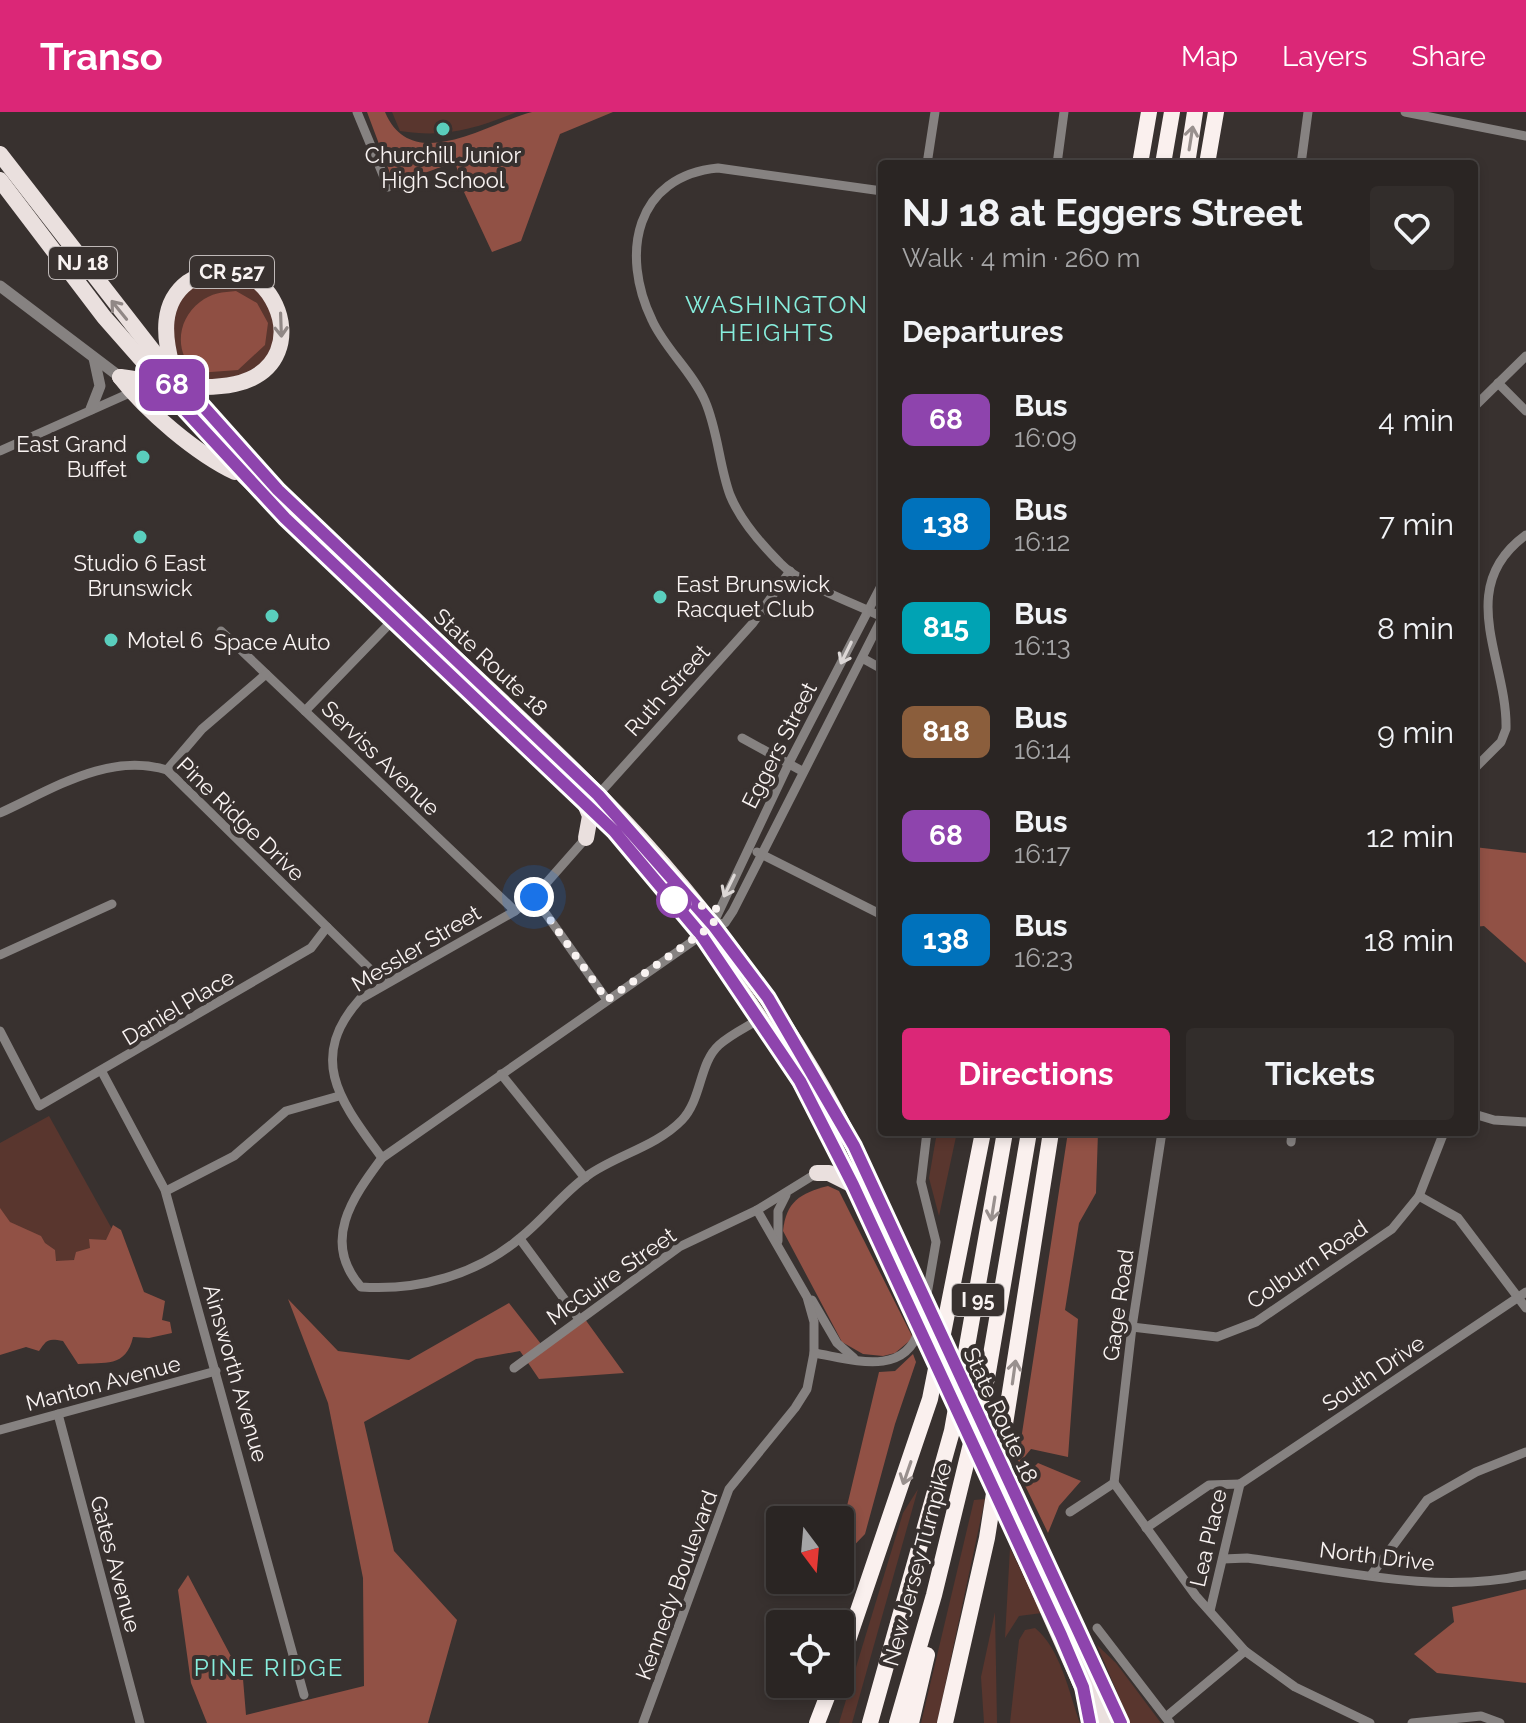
<!DOCTYPE html>
<meta charset="utf-8">
<style>
:root{--surface:#2a2523;--page:#322d2b;--text:#f1f3f6;--muted:#a5a5a6;--line:#464241;--accent:#db2777}
body{margin:0;font-family:Raleway,sans-serif;background:var(--page);color:var(--text);height:100vh;display:flex;flex-direction:column;font-size:30px;white-space:nowrap}
*{box-sizing:border-box;margin:0}
p{font-size:26px;color:var(--muted)}
.icon{flex:none;width:44px;height:44px;fill:none;stroke:currentColor;stroke-width:2;stroke-linecap:round;stroke-linejoin:round}
.map{position:relative;flex:1;overflow:hidden}
.details{position:absolute;left:878px;top:48px;width:600px;height:976px;display:flex;flex-direction:column;background:var(--surface);border-radius:8px;box-shadow:0 4px 12px #0003,0 0 0 2px var(--line)}
.details>*{flex:none}
.badge{padding:0 16px;border-radius:12px;font-size:28px;line-height:52px}
.needle{width:52px;rotate:164deg}
.fabs{position:absolute;left:766px;top:1394px;display:grid;gap:16px}
.fabs a{display:grid;place-items:center;width:88px;height:88px;border-radius:8px;background:var(--surface);box-shadow:0 4px 12px #0003,0 0 0 2px var(--line);font-size:40px}
.you{position:absolute;width:40px;height:40px;margin:-20px;border:6px solid #fff;border-radius:50%;background:#1a73e8;box-shadow:0 0 0 12px #1a73e833}
.map>.badge{position:absolute;translate:-50% -50%;box-shadow:0 0 0 4px #fff}
h2{padding:0 24px;font-size:30px;line-height:72px}
.round{display:grid;place-items:center;flex:none;width:84px;height:84px;border-radius:8px;background:var(--page)}
.head{display:flex;align-items:center;justify-content:space-between;height:136px;padding:0 24px}
h1{font-size:38px;font-weight:700;line-height:60px}
.action{display:flex;gap:16px;margin-top:auto;padding:16px 24px}
.action a{flex:1;height:92px;border-radius:8px;background:var(--accent);color:#fff;font-size:32px;font-weight:700;line-height:92px;text-align:center}
.action a+a{background:var(--page);color:var(--text)}
ul{padding:0;list-style:none}
li{display:flex;align-items:center;gap:24px;height:104px;padding:0 24px}
li div{flex:1}
li b{display:block;font-size:30px}
li em{font-style:normal}
li .badge{min-width:88px;font-weight:700;text-align:center}
header{display:flex;align-items:center;gap:48px;box-sizing:border-box;height:112px;padding:0 40px;background:var(--accent);color:#fff}
header strong{font-size:38px}
nav{display:flex;gap:44px;margin-inline-start:auto;font-size:28px}
.map>svg:first-child{display:block}
.green{fill:#59362e}
.forest{fill:#915145}
.water{fill:#8f4f43}
.lines{fill:none;stroke-linecap:round;stroke-linejoin:round}
.minor{stroke:#868281;stroke-width:9}
.tertiary{stroke:#868281;stroke-width:11}
.trunk{stroke:#eae0de;stroke-width:16}
.motorway{stroke:#faf0ee;stroke-width:16}
.trunk-bridge{stroke:#eae0de;stroke-width:16}
.oneway{stroke:#99908e}
.oneway2{stroke:#918886}
.oneway3{stroke:#dcd7d6}
.line-casing{stroke:#fff;stroke-width:18}
.line{stroke:#8e44ad;stroke-width:12}
.walk{stroke:#f9f3f2;stroke-width:8;stroke-dasharray:0 14.4}
.poi-dot{fill:#5acebd;stroke:#38312f;stroke-width:3}
.stop-dot{fill:#fff;stroke:#8e44ad;stroke-width:4}
.labels{text-anchor:middle;dominant-baseline:central;stroke-width:8;stroke-linejoin:round;paint-order:stroke}
.shield{fill:#38312f;stroke:#bfb9b8;stroke-width:2}
.shield-label{font-size:20px;font-weight:bold;fill:#f9f3f2}
.poi-label{font-size:22px;fill:#f9f3f2;stroke:#38312f}
.street-label{font-size:22px;fill:#f9f3f2;stroke:#38312f}
.neighbourhood-label{font-size:24px;letter-spacing:2px;fill:#87eedd;stroke:#38312f}
</style>
<header>
<strong>Transo</strong>
<nav><a>Map</a><a>Layers</a><a>Share</a></nav>
</header>
<div class="map">
<svg width="1526" height="1611" viewBox="0 0 1526 1611">
<rect width="100%" height="100%" fill="#38312f"/>
<g class="green">
<path d="M392 0H517C475 17 445 26 400 19Z"/>
<path d="M228 164C235 167 246 169 251 173 275 192 286 232 259 253 241 268 215 267 193 268L175 247 172 197 184 180 205 167Z"/>
<path d="M49 1004 117 1126 67 1151 0 1137V1031Z"/>
<path d="M937 1020H957L939 1104 929 1066Z"/>
<path d="M918 1377 852 1611H839L903 1401Z"/>
<path d="M985 1387 937 1611H921L974 1388Z"/>
<path d="M1010 1436 1042 1501 1019 1504 1005 1526Z"/>
<path d="M995 1500 997 1611H984L981 1565Z"/>
<path d="M1035 1516C1061 1537 1069 1581 1080 1611H1010L1019 1528 1025 1518Z"/>
<path d="M1097 1533 1116 1551 1161 1611H1130Z"/>
</g>
<g class="forest">
<path d="M367 0H385C412 64 488 11 532 0 557 0 588 0 613 0L560 22 521 129 492 140 464 80 455 50 394 72Z"/>
<path d="M1474 735 1526 741V851L1484 814 1474 815Z"/>
<path d="M1068 1020H1098L1096 1081 1079 1111 1065 1198 1078 1207 1068 1345 1031 1337 1017 1354Z"/>
<path d="M828 1074 839 1079 913 1226 895 1241 883 1244 863 1242 842 1230 783 1119C786 1090 800 1081 828 1074Z"/>
<path d="M0 1096 10 1110 41 1124 45 1131 55 1138 56 1149 74 1148 76 1140 90 1136 89 1127 106 1128 113 1113 121 1118 144 1180 165 1189 162 1208 170 1210 172 1221 149 1226 133 1225C126 1256 105 1250 78 1252L63 1229C47 1226 47 1228 39 1239L26 1235 0 1243Z"/>
<path d="M288 1187 338 1239 409 1248 509 1191 541 1232 582 1203 624 1261 539 1267 520 1239 476 1247 364 1310 394 1439 457 1508 428 1611H207L191 1571 178 1478 188 1463 243 1567 246 1603 364 1574 363 1466 328 1291Z"/>
<path d="M913 1242 916 1250 895 1312 865 1422 840 1448 848 1421 842 1415 879 1260 895 1259Z"/>
<path d="M1038 1351 1081 1369 1059 1394 1048 1421 1022 1367Z"/>
<path d="M1526 1477V1571L1437 1561 1414 1542 1454 1510 1452 1495Z"/>
</g>
<path class="water" d="M236 179 257 191 268 211 265 233 238 258 197 261C174 243 176 208 200 190 211 181 223 180 236 179Z"/>
<g class="lines">
<g class="minor">
<path d="M357 0 388 75"/>
<path d="M1405 0 1526 24"/>
<path d="M927 52 935 0"/>
<path d="M1057 52 1064 0"/>
<path d="M1301 52 1308 0"/>
<path d="M882 79 718 56C635 64 620 142 652 208 665 237 692 259 705 289 718 319 719 353 730 383 740 408 761 432 780 451 801 473 854 491 882 505"/>
<path d="M1498 271 1526 299"/>
<path d="M1474 295 1526 244"/>
<path d="M0 339 132 280"/>
<path d="M221 519 515 799"/>
<path d="M864 547 882 557"/>
<path d="M305 599 393 508"/>
<path d="M742 626 802 659"/>
<path d="M1474 657 1501 630 1506 617C1508 549 1453 476 1526 423"/>
<path d="M167 658 202 617 266 562"/>
<path d="M598 683 753 511 790 459"/>
<path d="M0 701C53 677 108 640 167 658L385 872"/>
<path d="M757 740 882 803"/>
<path d="M534 785 607 888"/>
<path d="M713 812 789 651 882 472"/>
<path d="M713 813 725 811 733 799 882 506"/>
<path d="M703 822 382 1046C352 1086 321 1130 361 1175 417 1179 477 1163 520 1126 544 1107 562 1082 587 1064 616 1043 656 1035 682 1008 702 987 699 951 719 933 731 922 747 915 761 906"/>
<path d="M0 843 112 792"/>
<path d="M0 919 39 994 311 836 327 815"/>
<path d="M102 960 165 1078 304 1583"/>
<path d="M501 962 585 1066"/>
<path d="M1474 1002 1494 1008 1526 1010"/>
<path d="M1291 1030 1292 1020"/>
<path d="M382 1046C343 992 305 948 360 887L515 799 534 785 586 726"/>
<path d="M166 1079 234 1044 286 999 339 984"/>
<path d="M1419 1084 1458 1106 1526 1196"/>
<path d="M520 1127 579 1207"/>
<path d="M778 1129V1099L786 1083"/>
<path d="M812 1188 837 1231 854 1246"/>
<path d="M926 1188 936 1130 921 1070 927 1020"/>
<path d="M1132 1215 1217 1225 1256 1210 1392 1117 1419 1084 1444 1020"/>
<path d="M814 1241C851 1247 904 1266 919 1218"/>
<path d="M514 1256 679 1135 757 1098 817 1061"/>
<path d="M58 1302 140 1611"/>
<path d="M0 1318 216 1259"/>
<path d="M1114 1371 1196 1484 1245 1539 1295 1575 1370 1611"/>
<path d="M1114 1371 1132 1215 1162 1020"/>
<path d="M1240 1372 1526 1180"/>
<path d="M1070 1400 1114 1371"/>
<path d="M1146 1416 1209 1373 1240 1372"/>
<path d="M1223 1447 1247 1446C1338 1458 1436 1483 1526 1463"/>
<path d="M1372 1462 1427 1388 1476 1360 1526 1340"/>
<path d="M1210 1499 1240 1372"/>
<path d="M1097 1516 1170 1611"/>
<path d="M1166 1605 1245 1539"/>
<path d="M643 1611 729 1377 795 1296 807 1277 814 1241V1210L807 1185 757 1098"/>
<path d="M1412 1611 1481 1604 1500 1611"/>
</g>
<g class="tertiary">
<path d="M0 174 120 265"/>
<path d="M91 297 100 274 94 246"/>
</g>
<g class="trunk">
<path d="M0 42 160 248 172 254C200 302 263 363 304 403 400 498 503 586 598 682 680 765 753 858 813 959 852 1024 882 1096 913 1165"/>
<path d="M0 68 104 205 244 364 614 719C683 796 746 878 798 967 840 1038 873 1115 908 1190"/>
<path d="M120 265C157 270 198 280 235 272 328 251 265 116 188 170 160 191 164 225 172 254"/>
<path d="M120 265C146 299 197 342 235 360"/>
<path d="M585 692 590 704 586 726"/>
<path d="M817 1061H829L853 1073"/>
<path d="M1018 1394 1076 1518 1113 1611"/>
<path d="M1014 1422 1098 1611"/>
</g>
<g class="motorway">
<path d="M1140 52 1149 0"/>
<path d="M1163 52 1172 0"/>
<path d="M1187 52 1195 0"/>
<path d="M1207 52 1216 0"/>
<path d="M840 1552 930 1287 983 1020"/>
<path d="M1083 1575 1090 1611"/>
<path d="M817 1611 832 1572"/>
<path d="M870 1611 952 1319 1005 1020"/>
<path d="M897 1611 934 1483 987 1266 1029 1020"/>
<path d="M911 1611 927 1543"/>
<path d="M945 1611 987 1426 1051 1020"/>
</g>
<g class="trunk-bridge">
<path d="M913 1165 1018 1394"/>
<path d="M908 1190 1014 1422"/>
</g>
</g>
<defs><path id="oneway-shaft" d="M-6 0H5M1.5-3L5.5 0L1.5 3" fill="none" stroke-width="1.6" stroke-linecap="round" stroke-linejoin="round" transform="scale(2)"/></defs>
<g class="oneway">
<use href="#oneway-shaft" transform="translate(1191 26) rotate(-81)"/>
<use href="#oneway-shaft" transform="translate(993 1097) rotate(99)"/>
<use href="#oneway-shaft" transform="translate(1014 1260) rotate(-82)"/>
<use href="#oneway-shaft" transform="translate(907 1361) rotate(109)"/>
</g>
<g class="oneway2">
<use href="#oneway-shaft" transform="translate(119 198) rotate(-129)"/>
<use href="#oneway-shaft" transform="translate(281 213) rotate(88)"/>
</g>
<g class="oneway3">
<use href="#oneway-shaft" transform="translate(846 541) rotate(116)"/>
<use href="#oneway-shaft" transform="translate(729 774) rotate(116)"/>
</g>
<g class="lines">
<defs>
<path id="line" d="M1090 1611 1083 1575 1061 1523 853 1073 800 969 702 824 614 719 285 406 160 271 185 274 278 378 598 683 713 813 768 886 854 1034 1121 1611"/>
</defs>
<use href="#line" class="line-casing"/>
<use href="#line" class="line"/>
<path class="walk" d="M534 785 607 888 713 813 717 797 674 788"/>
</g>
<g class="poi-dot">
<circle cx="443" cy="17" r="8"/>
<circle cx="143" cy="345" r="8"/>
<circle cx="140" cy="425" r="8"/>
<circle cx="660" cy="485" r="8"/>
<circle cx="272" cy="504" r="8"/>
<circle cx="111" cy="528" r="8"/>
</g>
<circle class="stop-dot" cx="674" cy="788" r="16"/>
<g class="labels">
<g class="shield">
<rect x="49" y="135" width="68" height="32" rx="6"/>
<rect x="190" y="144" width="84" height="32" rx="6"/>
<rect x="952" y="1172" width="52" height="32" rx="6"/>
</g>
<g class="shield-label">
<text x="83" y="151">NJ 18</text>
<text x="232" y="160">CR 527</text>
<text x="978" y="1188">I 95</text>
</g>
<g class="poi-label">
<text x="443" y="43">Churchill Junior<tspan x="443" dy="25">High School</tspan></text>
<text x="127" y="332" text-anchor="end">East Grand<tspan x="127" dy="25">Buffet</tspan></text>
<text x="140" y="451">Studio 6 East<tspan x="140" dy="25">Brunswick</tspan></text>
<text x="676" y="472" text-anchor="start">East Brunswick<tspan x="676" dy="25">Racquet Club</tspan></text>
<text x="127" y="528" text-anchor="start">Motel 6</text>
<text x="272" y="530">Space Auto</text>
</g>
<g class="street-label">
<text transform="translate(491 550) rotate(43)">State Route 18</text>
<text transform="translate(667 578) rotate(-48)">Ruth Street</text>
<text transform="translate(779 633) rotate(-63)">Eggers Street</text>
<text transform="translate(381 646) rotate(44)">Serviss Avenue</text>
<text transform="translate(241 707) rotate(44)">Pine Ridge Drive</text>
<text transform="translate(416 836) rotate(-31)">Messler Street</text>
<text transform="translate(178 895) rotate(-31)">Daniel Place</text>
<text transform="translate(1307 1152) rotate(-34)">Colburn Road</text>
<text transform="translate(611 1164) rotate(-35)">McGuire Street</text>
<text transform="translate(1118 1193) rotate(-82)">Gage Road</text>
<text transform="translate(236 1261) rotate(74)">Ainsworth Avenue</text>
<text transform="translate(1373 1261) rotate(-34)">South Drive</text>
<text transform="translate(103 1271) rotate(-15)">Manton Avenue</text>
<text transform="translate(1001 1303) rotate(65)">State Route 18</text>
<text transform="translate(1208 1426) rotate(-77)">Lea Place</text>
<text transform="translate(1377 1444) rotate(7)">North Drive</text>
<text transform="translate(116 1452) rotate(75)">Gates Avenue</text>
<text transform="translate(917 1452) rotate(-75)">New Jersey Turnpike</text>
<text transform="translate(676 1473) rotate(-70)">Kennedy Boulevard</text>
</g>
<g class="neighbourhood-label">
<text x="777" y="192">WASHINGTON<tspan x="777" dy="28">HEIGHTS</tspan></text>
<text x="269" y="1555">PINE RIDGE</text>
</g>
</g>
</svg>
<div class="fabs">
<a><svg class="needle" viewBox="-14 -14 28 28"><path d="M0-13l5 13h-10z" fill="#e53935"/><path d="M0 13l5-13h-10z" fill="#a5a5a6"/></svg></a>
<a><svg class="icon" aria-label="locate" viewBox="0 0 24 24"><circle cx="12" cy="12" r="6"/><path d="M12 2v4M12 18v4M2 12h4M18 12h4"/></svg></a>
</div>
<div class="you" style="left:534px;top:785px"></div>
<b class="badge" style="left:172px;top:273px;background:#8e44ad;color:#fff">68</b>
<section class="details">
<div class="head"><div><h1>NJ 18 at Eggers Street</h1><p>Walk · 4 min · 260 m</p></div><a class="round"><svg class="icon" aria-label="heart" viewBox="0 0 24 24"><path d="M12 20l-8-8c-3-5 5-10 8-4 3-6 11-1 8 4z"/></svg></a></div>
<h2>Departures</h2>
<ul>
<li><span class="badge" style="background:#8e44ad;color:#fff">68</span><div><b>Bus</b><p>16:09</p></div><em>4 min</em></li>
<li><span class="badge" style="background:#0072bc;color:#fff">138</span><div><b>Bus</b><p>16:12</p></div><em>7 min</em></li>
<li><span class="badge" style="background:#00a3b4;color:#fff">815</span><div><b>Bus</b><p>16:13</p></div><em>8 min</em></li>
<li><span class="badge" style="background:#8b5e3c;color:#fff">818</span><div><b>Bus</b><p>16:14</p></div><em>9 min</em></li>
<li><span class="badge" style="background:#8e44ad;color:#fff">68</span><div><b>Bus</b><p>16:17</p></div><em>12 min</em></li>
<li><span class="badge" style="background:#0072bc;color:#fff">138</span><div><b>Bus</b><p>16:23</p></div><em>18 min</em></li>
</ul>
<div class="action"><a>Directions</a><a>Tickets</a></div>
</section>
</div>
